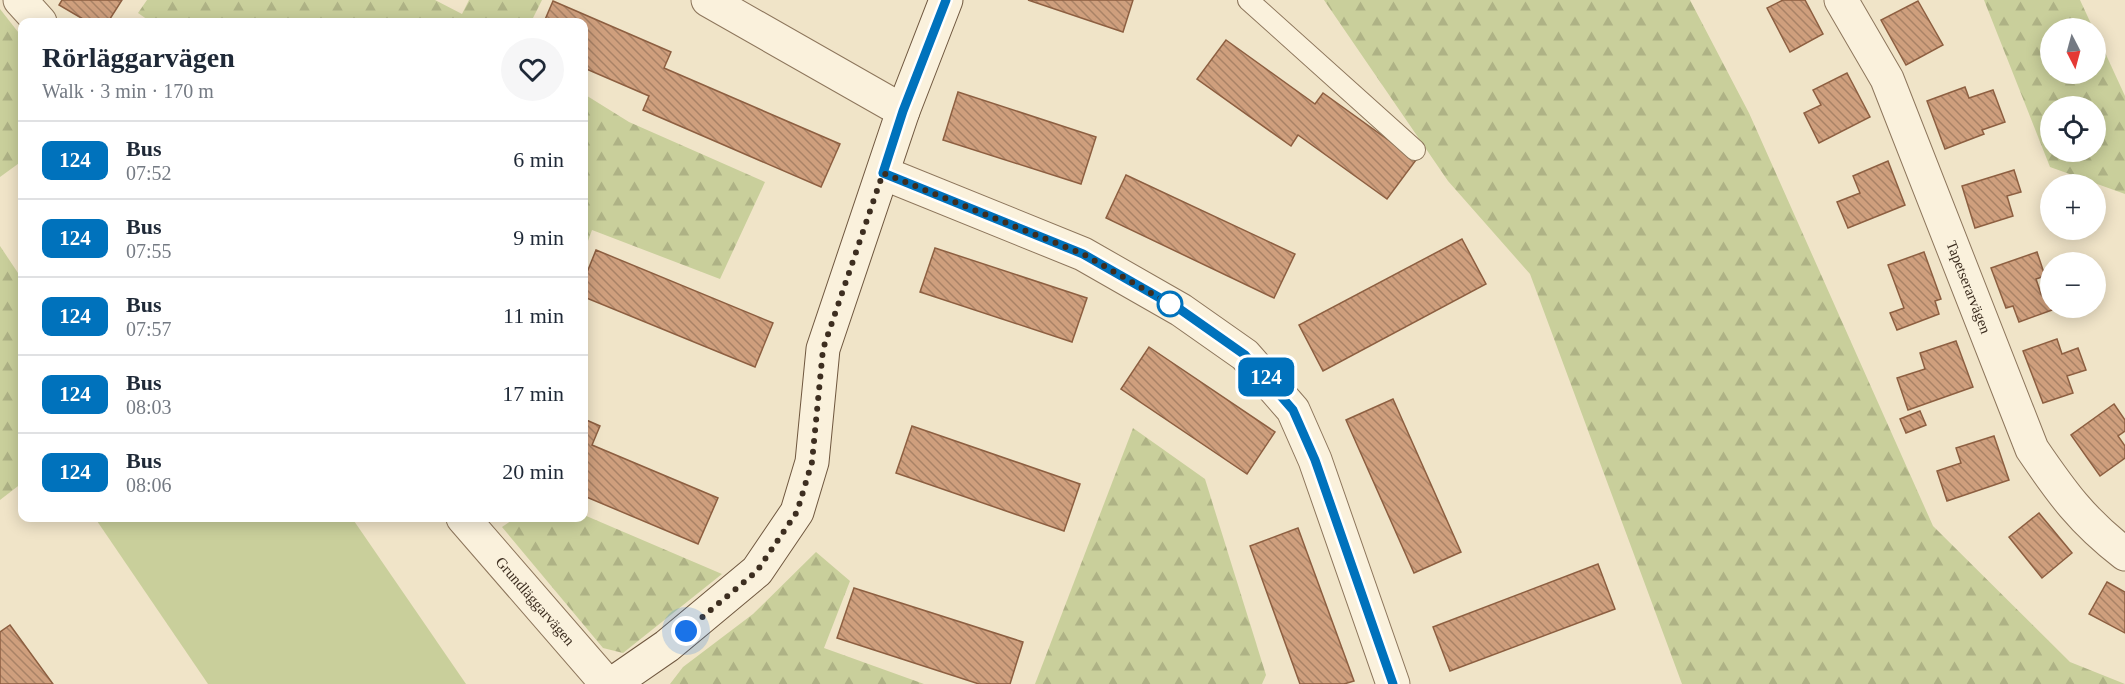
<!DOCTYPE html>
<meta charset="utf-8">
<style>
:root{--surface:#fff;--page:#f6f6f7;--text:#1f2937;--muted:#747a83;--line:#e0e1e3}
body{margin:0;font-family:"Times New Roman",serif;background:var(--page);color:var(--text);height:100vh;display:flex;flex-direction:column;font-size:22px;white-space:nowrap}
*{box-sizing:border-box;margin:0}
p{font-size:20px;color:var(--muted)}
.icon{flex:none;width:33px;height:33px;fill:none;stroke:currentColor;stroke-width:2;stroke-linecap:round;stroke-linejoin:round}
.map{position:relative;flex:1;overflow:hidden}
.details{position:absolute;left:18px;top:18px;width:570px;height:504px;display:flex;flex-direction:column;background:var(--surface);border-radius:12px;box-shadow:0 3px 15px #0003}
.details>*{flex:none}
.badge{padding:0 12px;border-radius:9px;font-size:21px;line-height:39px}
.needle{width:39px;rotate:174deg}
.controls{position:absolute;left:2040px;top:18px;display:grid;gap:12px}
.controls a{display:grid;place-items:center;width:66px;height:66px;border-radius:50%;background:var(--surface);box-shadow:0 3px 15px #0003;font-size:30px}
.you{position:absolute;width:30px;height:30px;margin:-15px;border:4px solid #fff;border-radius:50%;background:#1a73e8;box-shadow:0 0 0 9px #1a73e833}
.map>.badge{position:absolute;translate:-50% -50%;box-shadow:0 0 0 3px #fff}
.round{display:grid;place-items:center;flex:none;width:63px;height:63px;border-radius:32px;background:var(--page)}
.overview{display:flex;align-items:center;justify-content:space-between;height:102px;padding:0 24px}
h1{font-size:28px;font-weight:800;line-height:45px}
ul{padding:0;list-style:none}
li{display:flex;align-items:center;gap:18px;height:78px;padding:0 24px;border-top:2px solid var(--line)}
li div{flex:1}
li b{display:block;font-size:22px}
li em{font-style:normal}
li .badge{min-width:66px;font-weight:700;text-align:center}
.map>svg:first-child{display:block}
.forest{fill:url(#forest-firs);fill-rule:evenodd}
.pitch{fill:#c9cf9b}
.building{fill:url(#building-back-hatch);stroke:#8d5f41;stroke-width:1.5}
.lines{fill:none;stroke-linecap:round;stroke-linejoin:round}
.lane-casing{stroke:#8d765c;stroke-width:22}
.street-casing{stroke:#8d765c;stroke-width:35}
.secondary-casing{stroke:#6f573f;stroke-width:35}
.lane{stroke:#faf1dc;stroke-width:20}
.street{stroke:#faf1dc;stroke-width:33}
.secondary{stroke:#faf1dc;stroke-width:33}
.line-casing{stroke:#fff;stroke-width:14}
.line{stroke:#0072bc;stroke-width:9}
.walk{stroke:#3d2e20;stroke-width:6;stroke-dasharray:0 10.8}
.stop-dot{fill:#fff;stroke:#0072bc;stroke-width:3}
.labels{text-anchor:middle;dominant-baseline:central;stroke-width:4.5;stroke-linejoin:round;paint-order:stroke}
.street-label{font-size:15px;fill:#3d2e20;stroke:#f7eed8}
</style>
<div class="map">
<svg width="2125" height="684" viewBox="0 0 2125 684">
<defs>
<pattern id="forest-firs" width="22" height="20" patternUnits="userSpaceOnUse" patternTransform="scale(1.5)"><rect width="22" height="20" fill="#c9cf9b"/><path d="M5 1l3.5 6h-7zM16 11l3.5 6h-7z" fill="#aeb285"/></pattern>
<pattern id="building-back-hatch" width="6" height="6" patternUnits="userSpaceOnUse" patternTransform="scale(1.5)"><rect width="6" height="6" fill="#cf9f7d"/><path d="M-1 5l2 2M0 0l6 6M5-1l2 2" fill="none" stroke="#a98266"/></pattern>
</defs>
<rect width="100%" height="100%" fill="#f0e4c8"/>
<g class="forest">
<path d="M147 0H435L462 14 469 0H542L531 22H151L138 13Z"/>
<path d="M1324 0H1690L1749 113 1933 526 2070 662 2125 684H1682L1530 274 1448 181Z"/>
<path d="M1984 0H2080L2093 28H2050V74H2096V33L2125 96V194L2050 167ZM2096 106V152H2050V106Z"/>
<path d="M0 9 22 37V161L0 177Z"/>
<path d="M584 94 629 122 765 182 720 279 592 230 584 252Z"/>
<path d="M0 246 22 279V483L0 500Z"/>
<path d="M1133 428 1205 479 1266 675 1262 684H1035Z"/>
<path d="M584 515 722 574 623 653 603 648 502 527 515 518H584Z"/>
<path d="M816 552 850 581 824 648 924 684H670L683 667 753 614Z"/>
</g>
<path class="pitch" d="M95 518H352L466 684H208Z"/>
<g class="building">
<path d="M62 0H122L108 22H88L59 5Z"/>
<path d="M1028 0H1133L1123 32Z"/>
<path d="M1783 0H1805L1823 34 1790 52 1767 8Z"/>
<path d="M553 1 671 52 664 68 840 144 821 187 643 110 649 96 584 68V22H544Z"/>
<path d="M1918 1 1943 45 1906 65 1881 20Z"/>
<path d="M1226 40 1315 104 1323 93 1416 160 1387 199 1298 135 1291 146 1197 79Z"/>
<path d="M1847 73 1870 117 1819 143 1804 113 1821 105 1813 90Z"/>
<path d="M1965 87 1969 98 1993 90 2005 122 1982 130 1984 134 1945 149 1927 101Z"/>
<path d="M958 92 1096 137 1081 184 943 140Z"/>
<path d="M1888 161 1905 205 1848 228 1837 202 1860 193 1853 176Z"/>
<path d="M2014 170 2021 192 2007 196 2013 216 1975 228 1962 186Z"/>
<path d="M1126 175 1295 254 1274 298 1106 218Z"/>
<path d="M1462 239 1486 284 1323 371 1299 325Z"/>
<path d="M935 248 1087 298 1072 342 920 292Z"/>
<path d="M596 250 773 323 755 367 584 297V280Z"/>
<path d="M1924 252 1941 299 1935 301 1939 314 1897 330 1890 313 1904 308 1888 265Z"/>
<path d="M2037 252 2045 276 2036 279 2041 294 2045 292 2052 310 2019 322 2013 306 2006 308 1991 268Z"/>
<path d="M2057 339 2062 354 2078 348 2086 370 2067 376 2073 393 2043 403 2023 351Z"/>
<path d="M1956 341 1973 387 1908 410 1897 378 1925 369 1920 353Z"/>
<path d="M1149 347 1275 432 1247 474 1121 389Z"/>
<path d="M1393 399 1461 552 1414 573 1346 420Z"/>
<path d="M2114 404 2125 420V431L2118 436 2125 446V458L2100 476 2071 435Z"/>
<path d="M1920 411 1926 425 1906 433 1900 419Z"/>
<path d="M584 419 600 426 592 445 718 498 698 544 584 496Z"/>
<path d="M912 426 1080 484 1064 531 896 473Z"/>
<path d="M1994 436 2009 480 1947 501 1937 471 1961 463 1956 448Z"/>
<path d="M2039 513 2072 553 2042 578 2009 537Z"/>
<path d="M1298 528 1354 681 1344 684H1300L1250 546Z"/>
<path d="M1598 564 1615 609 1450 671 1433 627Z"/>
<path d="M2107 582 2125 592V633L2089 614Z"/>
<path d="M854 588 1023 642 1010 684H979L837 638Z"/>
<path d="M10 625 53 684H0V632Z"/>
</g>
<g class="lines">
<defs>
<path id="lane" d="M1248 0 1415 150"/>
<g id="street">
<path d="M20 0 40 22"/>
<path d="M708 0 903 111"/>
<path id="s1" d="M1841 0 1887 79 2032 449C2062 493 2082 521 2125 554"/>
<path d="M883 173 1083 254 1181 310 1245 355 1293 410 1315 460 1393 684"/>
<path id="s2" d="M463 518 607 684"/>
</g>
<path id="secondary" d="M612 684 667 646 757 571 797 512 812 462 823 349 903 111 946 0"/>
</defs>
<use href="#lane" class="lane-casing"/>
<use href="#street" class="street-casing"/>
<use href="#secondary" class="secondary-casing"/>
<use href="#lane" class="lane"/>
<use href="#street" class="street"/>
<use href="#secondary" class="secondary"/>
</g>
<g class="lines">
<defs>
<path id="line" d="M946 0 903 111 883 173 1083 254 1181 310 1245 355 1293 410 1315 460 1393 684"/>
</defs>
<use href="#line" class="line-casing"/>
<use href="#line" class="line"/>
<path class="walk" d="M686 631 757 571 797 512 812 462 823 349 883 173 1083 254 1170 304"/>
</g>
<circle class="stop-dot" cx="1170" cy="304" r="12"/>
<g class="labels">
<g class="street-label">
<text stroke="none"><textPath href="#s1" startOffset="315">Tapetserarvägen</textPath></text>
<text stroke="none"><textPath href="#s2" startOffset="110">Grundläggarvägen</textPath></text>
</g>
</g>
</svg>
<div class="controls">
<a><svg class="needle" viewBox="-14 -14 28 28"><path d="M0-13l5 13h-10z" fill="#e53935"/><path d="M0 13l5-13h-10z" fill="#747a83"/></svg></a>
<a><svg class="icon" aria-label="locate" viewBox="0 0 24 24"><circle cx="12" cy="12" r="6"/><path d="M12 2v4M12 18v4M2 12h4M18 12h4"/></svg></a>
<a>+</a>
<a>−</a>
</div>
<div class="you" style="left:686px;top:631px"></div>
<b class="badge" style="left:1266px;top:377px;background:#0072bc;color:#fff">124</b>
<section class="details">
<div class="overview"><div><h1>Rörläggarvägen</h1><p>Walk · 3 min · 170 m</p></div><a class="round"><svg class="icon" aria-label="heart" viewBox="0 0 24 24"><path d="M12 20l-8-8c-3-5 5-10 8-4 3-6 11-1 8 4z"/></svg></a></div>
<ul>
<li><span class="badge" style="background:#0072bc;color:#fff">124</span><div><b>Bus</b><p>07:52</p></div><em>6 min</em></li>
<li><span class="badge" style="background:#0072bc;color:#fff">124</span><div><b>Bus</b><p>07:55</p></div><em>9 min</em></li>
<li><span class="badge" style="background:#0072bc;color:#fff">124</span><div><b>Bus</b><p>07:57</p></div><em>11 min</em></li>
<li><span class="badge" style="background:#0072bc;color:#fff">124</span><div><b>Bus</b><p>08:03</p></div><em>17 min</em></li>
<li><span class="badge" style="background:#0072bc;color:#fff">124</span><div><b>Bus</b><p>08:06</p></div><em>20 min</em></li>
</ul>
</section>
</div>
